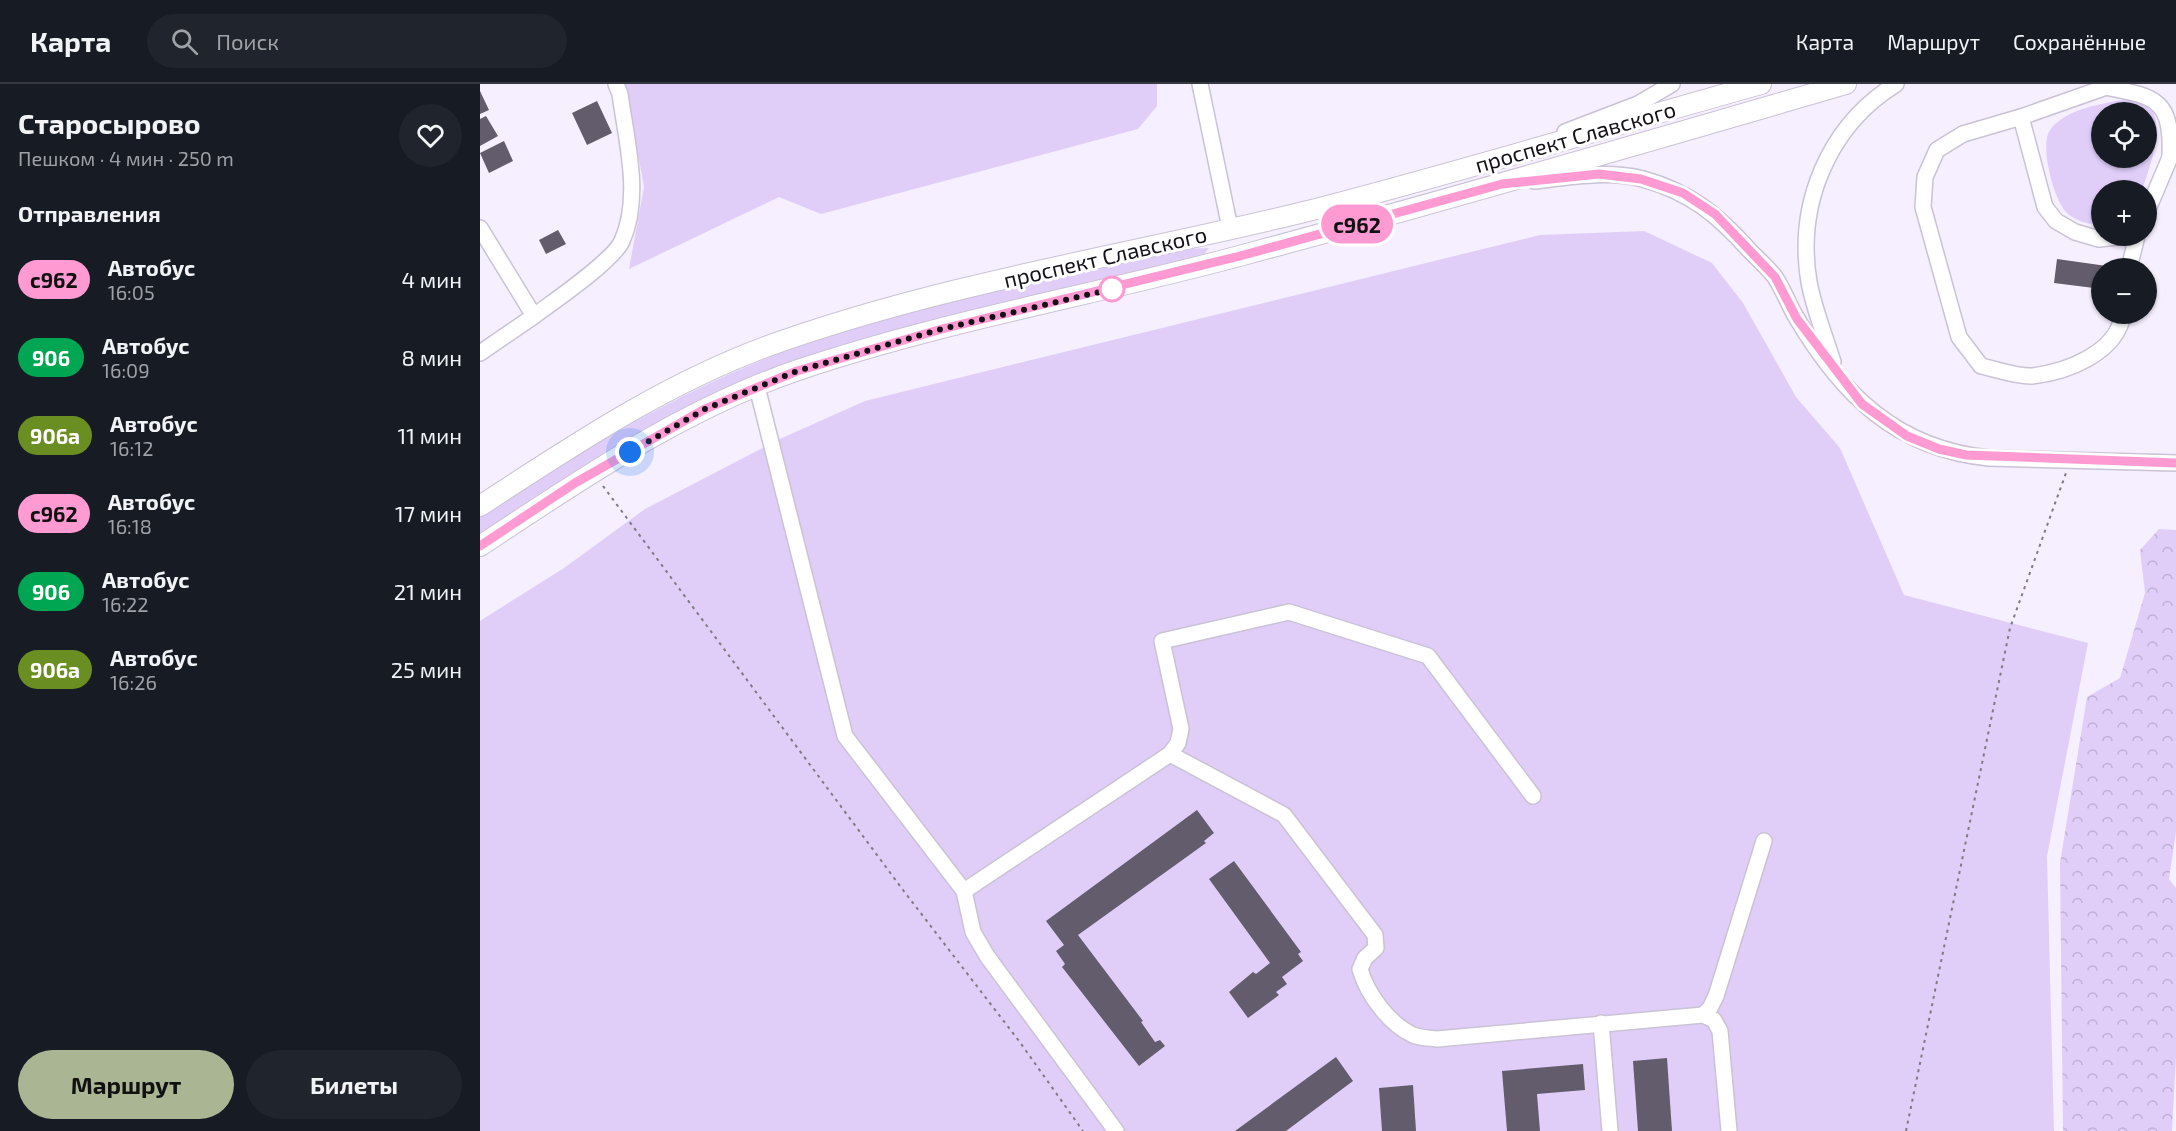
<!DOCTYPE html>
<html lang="ru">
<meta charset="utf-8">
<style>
:root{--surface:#171b24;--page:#20242c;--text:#f1f3f6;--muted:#9ea1a6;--line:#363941;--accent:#aab693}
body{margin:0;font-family:"Exo 2",sans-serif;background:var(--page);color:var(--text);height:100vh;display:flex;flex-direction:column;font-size:22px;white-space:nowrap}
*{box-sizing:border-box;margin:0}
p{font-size:20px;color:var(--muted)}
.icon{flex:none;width:33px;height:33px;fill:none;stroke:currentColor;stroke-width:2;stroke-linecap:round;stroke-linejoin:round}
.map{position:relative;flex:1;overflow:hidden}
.drawer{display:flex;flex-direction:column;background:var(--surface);width:480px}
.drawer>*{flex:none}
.badge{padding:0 12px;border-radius:20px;font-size:21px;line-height:39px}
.controls{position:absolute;left:1611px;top:18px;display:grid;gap:12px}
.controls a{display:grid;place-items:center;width:66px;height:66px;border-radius:50%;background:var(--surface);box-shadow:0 2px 4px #0004;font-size:30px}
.you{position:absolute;width:30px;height:30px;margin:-15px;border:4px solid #fff;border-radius:50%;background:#1a73e8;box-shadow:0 0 0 9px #1a73e833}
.map>.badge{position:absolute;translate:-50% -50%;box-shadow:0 0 0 3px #fff}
h2{padding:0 18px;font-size:22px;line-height:54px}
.round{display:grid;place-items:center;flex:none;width:63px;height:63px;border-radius:32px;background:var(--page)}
.head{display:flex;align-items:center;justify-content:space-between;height:102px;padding:0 18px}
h1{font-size:28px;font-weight:700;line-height:45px}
.action{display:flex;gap:12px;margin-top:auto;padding:12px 18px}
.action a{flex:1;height:69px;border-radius:36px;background:var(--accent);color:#111;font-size:24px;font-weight:700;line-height:69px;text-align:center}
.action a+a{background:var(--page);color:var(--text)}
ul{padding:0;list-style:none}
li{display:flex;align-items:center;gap:18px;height:78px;padding:0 18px}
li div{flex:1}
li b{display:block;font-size:22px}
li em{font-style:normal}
li .badge{min-width:66px;font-weight:700;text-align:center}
header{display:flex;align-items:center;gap:36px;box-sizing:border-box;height:84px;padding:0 30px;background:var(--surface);border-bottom:2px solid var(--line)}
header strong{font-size:28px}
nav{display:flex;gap:33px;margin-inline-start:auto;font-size:21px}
.search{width:420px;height:54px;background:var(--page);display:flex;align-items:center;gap:15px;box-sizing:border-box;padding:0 21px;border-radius:33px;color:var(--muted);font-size:22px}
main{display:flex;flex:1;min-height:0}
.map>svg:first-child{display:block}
.green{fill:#e0cef9;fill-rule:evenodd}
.forest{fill:url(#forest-crowns)}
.building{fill:#635c6d}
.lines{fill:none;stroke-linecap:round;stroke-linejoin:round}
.minor-casing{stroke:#cac2d5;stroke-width:18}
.major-casing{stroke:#cac2d5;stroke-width:22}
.path{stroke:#7e7a85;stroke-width:2;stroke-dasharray:3 4.5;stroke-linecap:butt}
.minor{stroke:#fff;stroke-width:15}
.major{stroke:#fff;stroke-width:20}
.line-casing{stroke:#fff;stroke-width:14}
.line{stroke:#ff9ad2;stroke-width:9}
.walk{stroke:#141118;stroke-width:6;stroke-dasharray:0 10.8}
.stop-dot{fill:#fff;stroke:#ff9ad2;stroke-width:3}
.labels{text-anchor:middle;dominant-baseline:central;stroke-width:6;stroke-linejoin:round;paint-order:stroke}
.street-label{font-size:22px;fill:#141118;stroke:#fff}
</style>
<header>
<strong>Карта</strong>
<div class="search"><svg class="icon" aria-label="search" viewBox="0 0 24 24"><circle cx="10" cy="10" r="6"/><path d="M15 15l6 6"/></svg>Поиск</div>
<nav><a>Карта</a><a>Маршрут</a><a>Сохранённые</a></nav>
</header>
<main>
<section class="drawer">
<div class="head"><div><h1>Старосырово</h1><p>Пешком · 4 мин · 250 m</p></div><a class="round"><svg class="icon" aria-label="heart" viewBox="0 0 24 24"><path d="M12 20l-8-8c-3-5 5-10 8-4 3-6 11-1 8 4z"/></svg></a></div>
<h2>Отправления</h2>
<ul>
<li><span class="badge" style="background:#ff9ad2;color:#111">с962</span><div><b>Автобус</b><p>16:05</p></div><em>4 мин</em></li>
<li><span class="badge" style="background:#00a651;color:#fff">906</span><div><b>Автобус</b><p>16:09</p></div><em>8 мин</em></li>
<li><span class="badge" style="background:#6b8e23;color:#fff">906а</span><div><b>Автобус</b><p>16:12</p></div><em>11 мин</em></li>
<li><span class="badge" style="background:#ff9ad2;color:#111">с962</span><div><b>Автобус</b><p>16:18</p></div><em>17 мин</em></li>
<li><span class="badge" style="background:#00a651;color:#fff">906</span><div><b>Автобус</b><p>16:22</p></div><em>21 мин</em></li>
<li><span class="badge" style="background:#6b8e23;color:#fff">906а</span><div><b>Автобус</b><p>16:26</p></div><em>25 мин</em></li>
</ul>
<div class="action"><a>Маршрут</a><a>Билеты</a></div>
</section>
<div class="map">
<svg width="1696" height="1047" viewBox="0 0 1696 1047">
<defs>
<pattern id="forest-crowns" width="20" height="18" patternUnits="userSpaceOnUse" patternTransform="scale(1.5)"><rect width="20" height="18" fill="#e0cef9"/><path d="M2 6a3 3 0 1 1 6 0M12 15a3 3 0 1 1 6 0" fill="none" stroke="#bfb0d5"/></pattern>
</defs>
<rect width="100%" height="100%" fill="#f5efff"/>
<g class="green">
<path d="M145 0H677V22L658 45 341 130 299 113 149 185 164 103Z"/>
<path d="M1647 15C1696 15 1672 77 1662 106H1622L1621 141C1609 140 1597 138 1587 129 1574 117 1559 61 1570 46 1586 24 1623 20 1647 15ZM1622 28H1666V74H1622Z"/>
<path d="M1164 147 1232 179 1263 219 1316 313 1360 364 1424 511 1608 559 1567 772 1574 1047H0V537L84 484 165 425 302 354 385 317 1060 151Z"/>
<path d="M729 164 724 170 460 236 316 282 0 453V433C98 369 197 307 306 267 435 219 572 194 706 165Z"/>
</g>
<path class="forest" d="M1679 445 1696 446V748L1689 795 1696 804V972L1692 1047H1583L1580 779 1607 613 1640 594 1665 509 1660 466Z"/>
<g class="building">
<path d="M0 7 9 26 0 30Z"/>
<path d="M117 17 132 49 107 61 92 29Z"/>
<path d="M6 32 18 52 0 62V35Z"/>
<path d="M24 57 33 77 9 89 0 69Z"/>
<path d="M78 146 86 160 66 170 59 156Z"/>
<path d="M1577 175 1634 183V184H1622V205L1574 199Z"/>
<path d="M717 726 734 749 724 757 726 759 598 851 663 937 661 938 675 958 680 956 685 962 659 982 582 883 585 880 576 867 584 861 566 837Z"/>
<path d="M754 777 821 868 818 870 823 877 802 893 807 900 796 908 799 911 768 934 749 908 773 888 776 890 790 879 729 795Z"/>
<path d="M856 973 873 997 806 1047H755Z"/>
<path d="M1187 974 1192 1047H1158L1153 977Z"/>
<path d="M1103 980 1105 1006 1057 1010 1060 1047H1027L1022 987Z"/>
<path d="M933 1001 936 1047H902L899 1004Z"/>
</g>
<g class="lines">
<defs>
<g id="minor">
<path d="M720 0 750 144"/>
<path d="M1635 0 1541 33 1565 123 1576 137 1595 148 1619 155 1646 152"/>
<path d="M1626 3C1676 13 1692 15 1690 72"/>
<path d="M1541 33 1483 50 1457 66 1445 93 1443 123 1479 253 1501 282C1516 285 1537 293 1552 292 1587 288 1637 269 1643 230"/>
<path d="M1085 48 1158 20 1192 0"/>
<path d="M1054 97C1090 93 1127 86 1163 95 1210 108 1238 131 1270 167 1278 175 1288 184 1295 193 1303 205 1309 221 1316 233 1362 311 1417 365 1509 374L1696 379"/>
<path d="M1666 130 1694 64"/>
<path d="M0 144 54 232 0 269"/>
<path d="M1649 184 1657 152"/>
<path d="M54 232C74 217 133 177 142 157 162 113 146 55 140 10L136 0"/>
<path d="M1353 278C1345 252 1334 225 1329 198 1316 121 1348 42 1416 0"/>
<path d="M277 303 365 652 484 807 493 848 507 872 636 1047"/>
<path d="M690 670 698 659 701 645 682 557 809 528 948 572 1053 712"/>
<path d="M484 807 690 670 804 731 895 851 896 864 885 874 880 885C887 910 909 940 933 951 940 954 949 954 957 955L1223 931 1234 936 1240 947 1249 1047"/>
<path d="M1223 931 1230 924 1236 912 1284 757"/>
<path d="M1121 939 1130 1047"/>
</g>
<g id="major">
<path d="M0 422C96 359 195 293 305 256 475 197 654 170 828 127 980 88 1130 42 1281 0"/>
<path d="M0 462C100 396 203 325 318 286 463 237 615 211 763 171 965 117 1166 58 1366 0"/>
</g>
</defs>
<use href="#minor" class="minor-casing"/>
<use href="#major" class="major-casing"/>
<g class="path">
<path d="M123 402 423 806 539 957 603 1047"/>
<path d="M1426 1047 1530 544 1586 389"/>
</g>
<use href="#minor" class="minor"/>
<use href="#major" class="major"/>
</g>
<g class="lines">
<defs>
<path id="line" d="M0 462 95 399 225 325 317 287 462 245 760 172 1022 100 1119 90 1161 95 1203 109 1235 130 1295 193 1317 235 1382 320 1427 352 1459 365 1486 371 1696 379"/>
</defs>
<use href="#line" class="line-casing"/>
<use href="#line" class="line"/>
<path class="walk" d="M150 368 225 325 317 287 462 245 632 205"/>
</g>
<circle class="stop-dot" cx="632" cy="205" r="12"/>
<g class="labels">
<g class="street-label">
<text transform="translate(1095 52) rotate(-16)">проспект Славского</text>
<text transform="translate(625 172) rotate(-13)">проспект Славского</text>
</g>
</g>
</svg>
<div class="controls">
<a><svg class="icon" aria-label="locate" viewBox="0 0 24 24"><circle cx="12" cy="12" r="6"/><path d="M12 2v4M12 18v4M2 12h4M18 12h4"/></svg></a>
<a>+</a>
<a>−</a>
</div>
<div class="you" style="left:150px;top:368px"></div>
<b class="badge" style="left:877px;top:140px;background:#ff9ad2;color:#111">с962</b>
</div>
</main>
